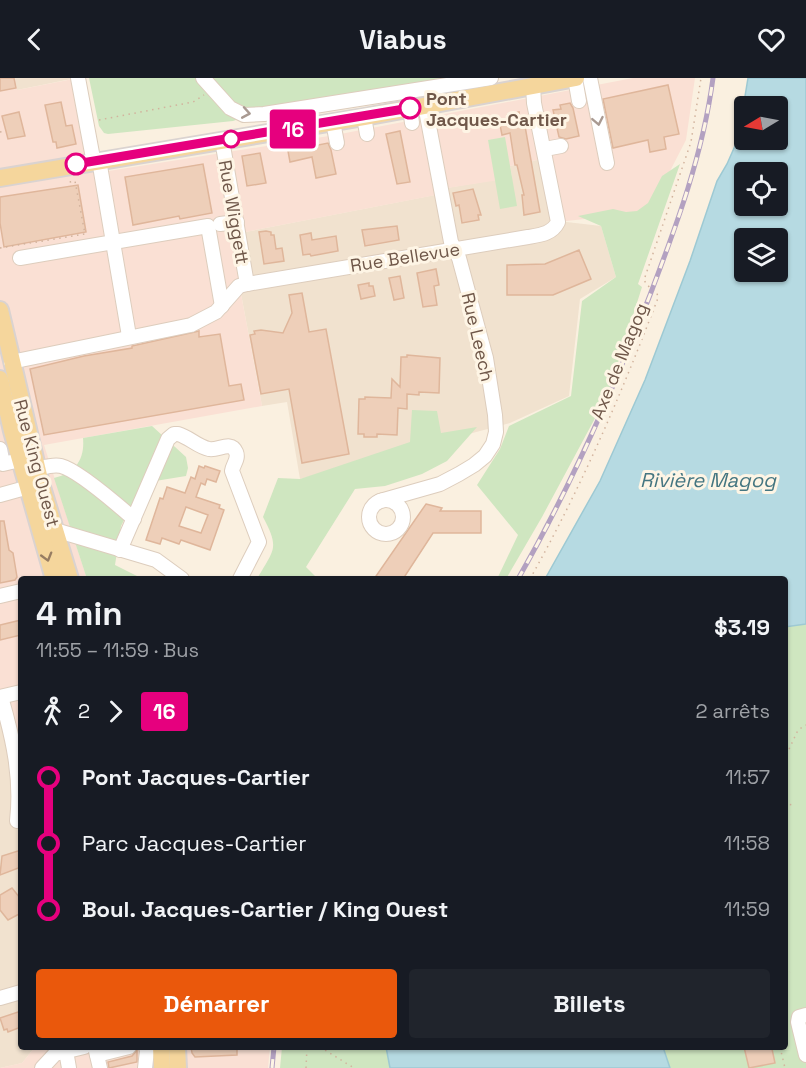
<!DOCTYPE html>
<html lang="fr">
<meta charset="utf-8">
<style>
:root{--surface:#171b24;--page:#20242c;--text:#f1f3f6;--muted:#9ea1a6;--accent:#ea580c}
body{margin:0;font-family:"Space Grotesk",sans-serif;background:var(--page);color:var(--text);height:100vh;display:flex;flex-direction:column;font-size:22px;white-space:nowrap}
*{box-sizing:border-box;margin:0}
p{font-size:20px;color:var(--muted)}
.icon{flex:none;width:33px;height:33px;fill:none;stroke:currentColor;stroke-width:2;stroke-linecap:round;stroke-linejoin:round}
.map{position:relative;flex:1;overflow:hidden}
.sheet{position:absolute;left:18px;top:498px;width:770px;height:474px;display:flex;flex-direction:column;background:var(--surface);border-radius:6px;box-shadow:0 2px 4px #0004}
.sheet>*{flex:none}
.badge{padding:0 12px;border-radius:4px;font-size:21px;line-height:39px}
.needle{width:39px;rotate:260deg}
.tools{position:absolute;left:734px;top:18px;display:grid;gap:12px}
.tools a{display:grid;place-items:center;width:54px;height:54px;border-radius:6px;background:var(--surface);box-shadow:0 2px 4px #0004;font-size:30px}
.map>.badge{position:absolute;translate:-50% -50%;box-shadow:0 0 0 3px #fff}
.legs{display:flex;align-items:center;gap:9px;height:66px;padding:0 18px;font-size:20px}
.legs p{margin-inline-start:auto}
.summary{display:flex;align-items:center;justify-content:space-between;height:102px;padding:0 18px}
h1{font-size:33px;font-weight:800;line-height:45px}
.primary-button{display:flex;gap:12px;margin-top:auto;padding:12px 18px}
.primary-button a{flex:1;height:69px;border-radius:6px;background:var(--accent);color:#fff;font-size:24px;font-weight:800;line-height:69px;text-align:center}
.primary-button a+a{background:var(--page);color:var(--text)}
ul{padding:0 18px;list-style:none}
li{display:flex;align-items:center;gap:21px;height:66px;font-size:22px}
li i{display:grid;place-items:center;width:9px;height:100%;margin:0 8px;background:currentColor}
li i::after{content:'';width:15px;height:15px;margin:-8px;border:4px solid;border-radius:50%;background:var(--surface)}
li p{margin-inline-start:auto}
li:first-child i{background:linear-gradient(#0000 50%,currentColor 0)}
li:last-child i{background:linear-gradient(currentColor 50%,#0000 0)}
header{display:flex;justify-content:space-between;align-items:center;height:78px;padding:0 18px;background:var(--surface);font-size:27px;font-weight:800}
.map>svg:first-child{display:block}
.residential{fill:#f1e2cf}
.commercial{fill:#fae0d4}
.green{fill:#cfe6c0}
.water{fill:#b6dae2;stroke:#9dc9d3;stroke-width:1.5;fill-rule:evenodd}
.building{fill:#eecfb9;stroke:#dfb69b;stroke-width:1.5;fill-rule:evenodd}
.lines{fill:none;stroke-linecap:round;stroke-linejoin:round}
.minor-casing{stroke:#ddcdbd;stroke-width:16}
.major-casing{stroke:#dad3d0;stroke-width:20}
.path{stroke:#d2b39d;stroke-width:1.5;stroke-dasharray:1.5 4.5;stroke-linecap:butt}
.minor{stroke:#fff;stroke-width:14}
.major{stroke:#f5d69c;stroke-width:16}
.rail-casing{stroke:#b3a1c1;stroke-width:5}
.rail{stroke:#fef5e5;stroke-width:3;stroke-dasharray:9;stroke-linecap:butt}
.oneway{stroke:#a99a92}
.oneway2{stroke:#977d62}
.line-1-casing{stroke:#fff;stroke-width:14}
.line-1{stroke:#e6007e;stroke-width:9}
.stop-1-dot{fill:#fff;stroke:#e6007e;stroke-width:3}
.labels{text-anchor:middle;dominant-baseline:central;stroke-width:6;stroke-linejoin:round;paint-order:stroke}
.stop-label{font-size:18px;font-weight:bold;fill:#6f5749;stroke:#fef5e5;text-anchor:start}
.street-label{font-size:18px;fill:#6f5749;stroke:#fef5e5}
.water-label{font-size:20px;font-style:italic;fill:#457681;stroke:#fef5e5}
</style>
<header><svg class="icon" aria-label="back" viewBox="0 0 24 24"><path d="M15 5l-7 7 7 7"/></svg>Viabus<svg class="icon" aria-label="heart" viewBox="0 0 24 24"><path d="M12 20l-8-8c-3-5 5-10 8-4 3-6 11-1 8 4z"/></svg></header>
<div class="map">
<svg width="806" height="990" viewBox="0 0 806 990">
<rect width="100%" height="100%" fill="#faf0e0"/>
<g class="residential">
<path d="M15 0H76L17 12Z"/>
<path d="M546 80 558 143 601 148 616 199 580 221 569 318 510 345 300 401 287 324 262 328 230 157 435 117V112L512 99 510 88Z"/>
<path d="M0 619 21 679V969H35L22 985 0 990Z"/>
</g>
<g class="commercial">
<path d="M0 0H15L17 12 78 0 96 95 335 57 633 0H695L686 62 652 128 637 135 558 144 546 80 510 88 512 100 435 112 436 117 230 157 262 328 44 367 87 501H21V679L0 619Z"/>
<path d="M35 969H270L268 990H0L22 985Z"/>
</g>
<g class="green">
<path d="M89 0H479L262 33 233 43 108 56 104 55 99 48Z"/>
<path d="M505 59 517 128 500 131 488 62Z"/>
<path d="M680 86 638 206 642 209 608 316 542 439 506 501H497L518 457 477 407 500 371 509 348 571 318 582 223 616 199 601 148 578 138 613 131 626 134 637 133 648 125 662 98Z"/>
<path d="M412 332 437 333 441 355 477 349 447 383 422 396 385 408 355 411 306 489 318 501H257C274 471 280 471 263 439L278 400 300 401 410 364Z"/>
<path d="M152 348 186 379 188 390 186 398 143 405 121 448 115 487 143 501H87L54 400C75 395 85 382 83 360Z"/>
<path d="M806 546V990H670L663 969H784L785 549Z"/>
<path d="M282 969H386L390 990H280Z"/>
</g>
<g class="water">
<path d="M748 0H806V546L785 549 784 501H545L600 403 645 302 690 183 717 103 727 86 738 61ZM744 28H777V62H744ZM744 94H777V128H744ZM744 160H777V194H744Z"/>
<path d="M386 969H663L670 990H390Z"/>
</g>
<g class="building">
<path d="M0 0H14L16 10 0 13Z"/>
<path d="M668 7 679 56 664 59 666 71 650 74 648 62 613 70 603 21Z"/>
<path d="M61 24 66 48 72 47 76 66 57 70 56 64H53L45 27Z"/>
<path d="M570 25 573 30 579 58 566 61 559 59 553 32 561 31 560 27Z"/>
<path d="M19 34 25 58 8 61 2 38Z"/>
<path d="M519 34 521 49 525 48 540 134 524 137 522 117H524L517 87H515L510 55 502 57 499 42 508 40 507 37Z"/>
<path d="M400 53 410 104 397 106 386 56Z"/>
<path d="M328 65 331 72 336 96 316 100 312 79 290 84 288 73Z"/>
<path d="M260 75 266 105 247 108 242 78Z"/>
<path d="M203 86 212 135 180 141 179 138 133 147 125 99Z"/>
<path d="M78 107 86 154 4 169 0 145V119Z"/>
<path d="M473 111 481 137H478L479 142 462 145 459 127 456 128 453 115Z"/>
<path d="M397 148 399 162 365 168 362 152Z"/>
<path d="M266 153 271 154V157H274L276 171 282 170 284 183 264 186 259 154Z"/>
<path d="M311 155 312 162 336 158 338 173 311 178 310 176 303 177 300 157Z"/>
<path d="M579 172 591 201 553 217H507V187L545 186Z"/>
<path d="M436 191 439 207 434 208 437 227 423 229 417 195Z"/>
<path d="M400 198 404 220 394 222 389 200Z"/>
<path d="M369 205V208H373L375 218 361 221 358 207Z"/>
<path d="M302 215 309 254 326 251 349 376 302 385 289 311 261 316 250 257 255 256 254 253 261 252 283 255 292 235 289 217Z"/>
<path d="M199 253V259L220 256 229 308 241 306 244 322 44 357 30 291 84 278 132 270V268Z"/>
<path d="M407 277 440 280 439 315 419 314V317L407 316V331L398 330 397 357 377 356V359H364V356H358L359 321H365V319L391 320 392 301 400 309 401 279H407Z"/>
<path d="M199 388 204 390 205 388 220 393 216 404 207 401 205 407 201 405 196 419 220 427 219 430 224 432 210 472 181 462 179 466 162 460 160 466 146 462 160 420 163 421 167 409 185 415 191 399 195 401ZM186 429 208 437 201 455 179 448Z"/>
<path d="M426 426 442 430 440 433H481V455H433L403 501H374Z"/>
<path d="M0 443H4L9 472 13 475 17 499 15 502 0 505Z"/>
<path d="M21 542V557L0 562V547Z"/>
<path d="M21 772V789L0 797 2 778Z"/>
<path d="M12 810 20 820 21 835 8 842 0 832V817Z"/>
<path d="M21 933V949L8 954 7 951 4 952 0 940Z"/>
<path d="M191 969H237V977L195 979 192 975Z"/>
<path d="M744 969 772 971 775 985 749 990Z"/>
<path d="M137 972V984L109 990 108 984 132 978Z"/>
</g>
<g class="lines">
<defs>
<g id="minor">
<path d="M78 0 92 75"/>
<path d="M203 0 230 30 244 37 264 36 491 0"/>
<path d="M575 0 579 23"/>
<path d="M590 0 607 85"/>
<path d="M410 30 412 45"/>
<path d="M364 39 367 56"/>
<path d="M333 44 337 65"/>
<path d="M222 62 247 206"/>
<path d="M545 71 561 68"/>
<path d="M99 82 129 258"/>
<path d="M220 146 237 144"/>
<path d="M20 180 208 148 222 228"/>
<path d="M11 284 191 247 216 234 239 208 247 206 528 159C540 157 552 156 558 144L534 25 533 8"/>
<path d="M0 371 3 386 20 382"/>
<path d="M37 391C45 389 53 386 61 388 78 392 119 428 134 441"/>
<path d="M0 417 36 407"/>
<circle cx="386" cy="439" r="17"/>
<path d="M380 423 440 406 459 396 474 387 485 378 493 366 496 354 495 337 486 280 459 180 451 164 425 27"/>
<path d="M55 452 156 482 182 501"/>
<path d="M120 472 168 361 174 356H178C189 359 198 369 209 371 218 373 231 362 236 374 239 381 233 386 232 393L259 464 240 501"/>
<path d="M0 518 21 513"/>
<path d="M0 619 21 614"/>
<path d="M1 619C13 660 22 700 17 743"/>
<path d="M0 920 21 914"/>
<path d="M806 937 799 939 798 944 806 977"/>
<path d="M95 969 100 990"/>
<path d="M66 973 69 990"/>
<path d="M97 977 129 969"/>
<path d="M42 990 55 976 84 969"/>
<path d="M145 990 147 973 146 969"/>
</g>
<g id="major">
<path d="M0 100 364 39 576 0"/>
<path d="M0 232 41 406 70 501"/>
<path d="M0 301 12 353 54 501"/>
<path d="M161 969 162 990"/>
<path d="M177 969 178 990"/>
</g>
</defs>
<use href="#minor" class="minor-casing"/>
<use href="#major" class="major-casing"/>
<g class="path">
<path d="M99 42 193 24 204 17"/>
<path d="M0 54 6 53"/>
<path d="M0 170 85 156 75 103 69 104V101"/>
<path d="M530 501C581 410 621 317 658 220L657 215 647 207 644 202 691 64 701 0"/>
<path d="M784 682 798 652 806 647"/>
<path d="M784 725 792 727"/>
<path d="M784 753 786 754"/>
<path d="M784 895 790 894"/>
<path d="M320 969 354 990"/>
<path d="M780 969 785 990"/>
<path d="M306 990 307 969"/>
</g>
<use href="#minor" class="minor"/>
<use href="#major" class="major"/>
<defs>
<g id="rail">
<path d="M518 501C570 410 612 315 650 217 677 146 703 76 713 0"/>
<path d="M272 990 274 969"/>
</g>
</defs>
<use href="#rail" class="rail-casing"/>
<use href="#rail" class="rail"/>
</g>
<defs><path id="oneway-chevron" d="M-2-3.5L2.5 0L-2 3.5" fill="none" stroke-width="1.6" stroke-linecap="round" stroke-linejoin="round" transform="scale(1.5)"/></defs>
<g class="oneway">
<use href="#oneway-chevron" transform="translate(246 35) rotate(10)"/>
<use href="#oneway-chevron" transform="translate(598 43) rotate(79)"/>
</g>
<use class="oneway2" href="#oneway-chevron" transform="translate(47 479) rotate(74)"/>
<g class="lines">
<defs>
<path id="line-1" d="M76 86 410 30"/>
</defs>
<use href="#line-1" class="line-1-casing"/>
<use href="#line-1" class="line-1"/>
</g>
<g class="stop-1-dot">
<circle cx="410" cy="30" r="10"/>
<circle cx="231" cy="61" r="8"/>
<circle cx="76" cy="86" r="10"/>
</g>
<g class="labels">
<g class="stop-label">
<text x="426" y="20">Pont<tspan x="426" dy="21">Jacques-Cartier</tspan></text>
</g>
<g class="street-label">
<text transform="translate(234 134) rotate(80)">Rue Wiggett</text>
<text transform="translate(405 179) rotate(-9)">Rue Bellevue</text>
<text transform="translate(478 259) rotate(77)">Rue Leech</text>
<text transform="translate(619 283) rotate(-68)">Axe de Magog</text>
<text transform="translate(37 385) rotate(75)">Rue King Ouest</text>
</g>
<g class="water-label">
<text x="708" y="402">Rivière Magog</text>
</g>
</g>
</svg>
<div class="tools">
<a><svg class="needle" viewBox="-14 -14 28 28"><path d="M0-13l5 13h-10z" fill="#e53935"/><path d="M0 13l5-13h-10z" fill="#9ea1a6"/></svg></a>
<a><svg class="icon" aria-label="locate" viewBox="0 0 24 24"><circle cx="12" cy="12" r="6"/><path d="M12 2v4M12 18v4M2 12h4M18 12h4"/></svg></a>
<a><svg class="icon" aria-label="layers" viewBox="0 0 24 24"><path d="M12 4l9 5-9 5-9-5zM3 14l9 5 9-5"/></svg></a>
</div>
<b class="badge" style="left:293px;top:51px;background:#e6007e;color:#fff">16</b>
<section class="sheet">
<div class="summary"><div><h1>4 min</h1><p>11:55 – 11:59 · Bus</p></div><b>$3.19</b></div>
<div class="legs"><svg class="icon" aria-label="walk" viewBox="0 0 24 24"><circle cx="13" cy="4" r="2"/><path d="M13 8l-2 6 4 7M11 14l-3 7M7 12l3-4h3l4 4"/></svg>2<svg class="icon" aria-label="forward" viewBox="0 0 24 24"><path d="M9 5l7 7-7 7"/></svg><b class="badge" style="background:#e6007e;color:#fff">16</b><p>2 arrêts</p></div>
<ul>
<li><i style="color:#e6007e"></i><b>Pont Jacques-Cartier</b><p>11:57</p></li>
<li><i style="color:#e6007e"></i><span>Parc Jacques-Cartier</span><p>11:58</p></li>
<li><i style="color:#e6007e"></i><b>Boul. Jacques-Cartier / King Ouest</b><p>11:59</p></li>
</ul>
<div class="primary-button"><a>Démarrer</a><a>Billets</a></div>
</section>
</div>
